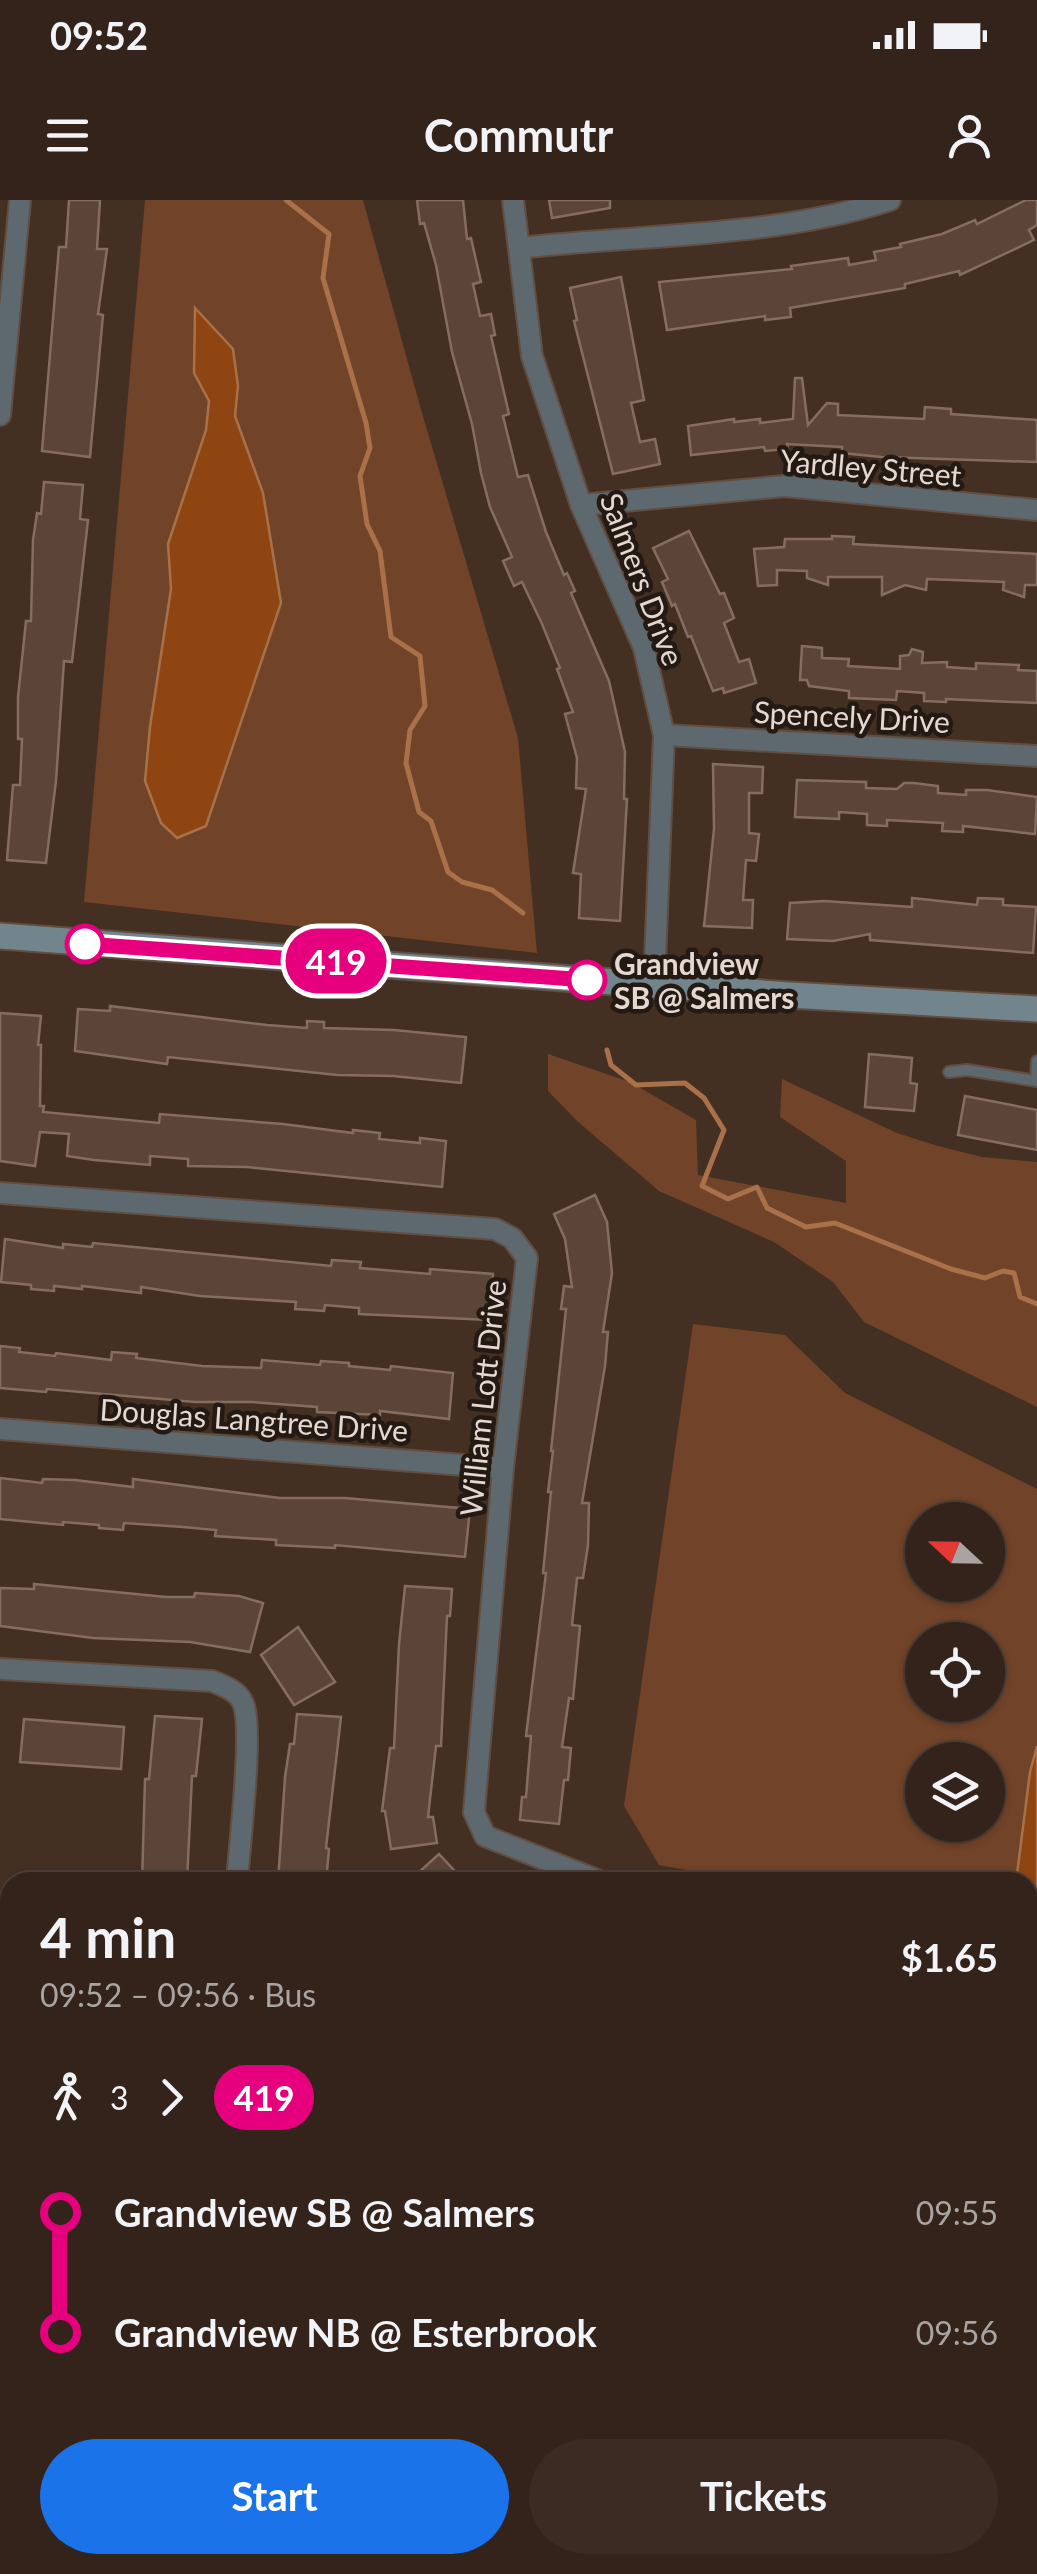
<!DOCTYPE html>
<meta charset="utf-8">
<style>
:root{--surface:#33231a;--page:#3b2b23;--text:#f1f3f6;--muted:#a9a4a2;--line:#4e4039;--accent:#1a73e8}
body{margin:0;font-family:Lato,sans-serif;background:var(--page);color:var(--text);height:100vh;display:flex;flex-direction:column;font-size:38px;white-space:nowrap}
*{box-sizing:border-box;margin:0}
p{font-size:32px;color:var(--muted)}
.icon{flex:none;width:55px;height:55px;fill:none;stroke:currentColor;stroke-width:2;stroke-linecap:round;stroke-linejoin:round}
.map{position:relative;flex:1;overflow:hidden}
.drawer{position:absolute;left:0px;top:1672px;width:1038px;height:702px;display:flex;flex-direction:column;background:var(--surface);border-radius:30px 30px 0 0;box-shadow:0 2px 8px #0004,0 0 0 2px var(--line)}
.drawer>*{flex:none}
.badge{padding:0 20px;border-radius:32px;font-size:35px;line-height:65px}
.needle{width:65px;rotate:292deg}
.fabs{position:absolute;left:905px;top:1302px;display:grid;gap:20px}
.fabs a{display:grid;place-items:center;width:100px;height:100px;border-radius:50%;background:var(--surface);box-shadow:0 2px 8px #0004,0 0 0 2px var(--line);font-size:50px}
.map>.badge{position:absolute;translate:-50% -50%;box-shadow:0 0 0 5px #fff}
.legs{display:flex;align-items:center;gap:15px;height:110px;padding:0 40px;font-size:32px}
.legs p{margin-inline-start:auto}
.head{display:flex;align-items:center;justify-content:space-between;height:170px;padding:0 40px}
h1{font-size:55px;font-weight:700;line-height:75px}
.action{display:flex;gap:20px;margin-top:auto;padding:20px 40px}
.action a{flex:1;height:115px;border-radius:60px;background:var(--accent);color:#fff;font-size:40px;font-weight:700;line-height:115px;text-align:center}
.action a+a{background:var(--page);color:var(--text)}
ul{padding:0 40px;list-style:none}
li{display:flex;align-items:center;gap:35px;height:120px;font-size:38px}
li i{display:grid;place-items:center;width:15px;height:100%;margin:0 12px;background:currentColor}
li i::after{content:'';width:25px;height:25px;margin:-12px;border:8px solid;border-radius:50%;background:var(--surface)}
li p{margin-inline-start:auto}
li:first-child i{background:linear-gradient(#0000 50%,currentColor 0)}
li:last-child i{background:linear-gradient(currentColor 50%,#0000 0)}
.status{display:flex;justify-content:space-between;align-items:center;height:70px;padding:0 50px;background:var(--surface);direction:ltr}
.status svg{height:28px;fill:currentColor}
header{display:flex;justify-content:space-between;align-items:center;height:130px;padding:0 40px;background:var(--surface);font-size:45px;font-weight:700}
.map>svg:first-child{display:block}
.green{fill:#714328;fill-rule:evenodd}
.water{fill:#8f4511;stroke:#a9714a;stroke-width:2.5}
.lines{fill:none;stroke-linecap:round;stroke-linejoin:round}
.stream{stroke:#a9714a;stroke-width:5}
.building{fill:#5b4538;stroke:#856d60;stroke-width:2.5}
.lane-casing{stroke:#614d42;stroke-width:14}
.street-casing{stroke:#614d42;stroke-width:24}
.secondary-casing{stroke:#614d42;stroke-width:29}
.lane{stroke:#5d696e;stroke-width:10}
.street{stroke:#5d696e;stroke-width:20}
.secondary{stroke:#72858d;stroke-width:25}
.line-1-casing{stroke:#fff;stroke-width:22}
.line-1{stroke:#e6007e;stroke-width:15}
.stop-1-dot{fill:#fff;stroke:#e6007e;stroke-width:5}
.labels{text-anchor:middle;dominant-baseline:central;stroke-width:9;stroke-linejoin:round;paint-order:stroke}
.street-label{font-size:30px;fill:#e6d8d0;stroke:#231a14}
.stop-label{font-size:30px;font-weight:bold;fill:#e6d8d0;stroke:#231a14;text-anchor:start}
</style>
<div class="status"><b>09:52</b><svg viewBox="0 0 49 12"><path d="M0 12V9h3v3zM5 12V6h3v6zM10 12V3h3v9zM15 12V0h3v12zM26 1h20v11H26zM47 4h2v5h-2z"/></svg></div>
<header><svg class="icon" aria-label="menu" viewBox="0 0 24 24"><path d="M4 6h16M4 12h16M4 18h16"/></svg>Commutr<svg class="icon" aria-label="person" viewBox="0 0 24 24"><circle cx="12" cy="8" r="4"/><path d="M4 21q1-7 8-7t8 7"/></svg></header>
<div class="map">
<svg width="1037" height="2374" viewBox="0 0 1037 2374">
<rect width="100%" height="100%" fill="#442f23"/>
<g class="green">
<path d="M145 0H363L420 206 518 538 537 753 84 702Z"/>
<path d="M548 854 630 882 696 920 698 975 846 1003V961L780 917 782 879 897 933 938 946 982 957 1037 962V1207L864 1122 833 1082 774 1042 659 991 577 921 548 891Z"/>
<path d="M693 1124 785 1135 845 1193 1037 1289V1811L1028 1806V1682H750L659 1665 624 1606ZM922 1320H988V1385H922ZM922 1440H988V1505H922ZM922 1560H988V1625H922Z"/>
<path d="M0 1932 10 1938V2148L0 2132Z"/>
<path d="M1037 2016V2109L1028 2113V2018Z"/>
<path d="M14 2365H975L974 2374H14Z"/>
</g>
<g class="water">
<path d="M195 108 233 149 238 186 235 216 263 293 281 403 206 626 177 638 161 623 145 581 150 527 171 389 168 344 206 230 209 201 194 173Z"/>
<path d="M1037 1546V1698L1033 1700 1028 1695V1682H1016L1030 1572Z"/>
</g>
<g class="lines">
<g class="stream">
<path d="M286 0 329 34 323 78 366 223 370 248 360 276 367 324 380 351 391 437 420 456 425 506 410 530 406 563 419 612 431 621 448 672 462 682 492 690 523 713"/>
<path d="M607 850 611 865 636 885 685 883 704 898 724 930 702 986 728 999 757 987 767 1008 806 1027 835 1023 951 1069 985 1078 1003 1071 1014 1073 1020 1097 1037 1104"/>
<path d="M0 2023 10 2048"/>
<path d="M1028 2085 1037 2084"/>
</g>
</g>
<g class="building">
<path d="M69 0H100L97 49H107L98 114 103 115 90 257 42 251 59 47H66Z"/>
<path d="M417 0H463L467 39 471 38 481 82 473 84 480 116 491 114 495 135 491 136 509 214 503 216 518 277 528 275 546 332 564 375 567 373 575 391 571 393 609 481 625 552 624 599H627L620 721 579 718 581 674 573 673 586 589 576 588 577 558 565 514 573 512 557 469 560 468 542 424 522 382 514 386 503 361 512 357 490 307 481 273 472 224 452 152 436 65 424 23 420 24Z"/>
<path d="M549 0H610V8L552 18Z"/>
<path d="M1026 0H1037V25L1029 30 1034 40 960 75 959 71 905 84V88L790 108 791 117 765 120V116L667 130 659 82 792 69 791 66 848 58 849 65 876 60 874 52 901 47 900 44 942 34 975 20 977 24Z"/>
<path d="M621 77 644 200 631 203 640 242 655 239 660 264 613 274 574 121 577 120 570 88Z"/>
<path d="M795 178H802L808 225 827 203 838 204V215L924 219 925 207 951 209V214L1037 220V262L882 257 842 253V247L787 244 788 249 765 251 764 247 691 255 688 226 734 219V222L760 219V223L793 219Z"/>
<path d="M44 282 83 285 80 319 88 320 72 462 64 461 56 581 46 663 7 660 13 585H20L22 539H18V497L26 421H31L33 340 37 313 41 314Z"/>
<path d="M689 331 720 394 724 393 734 418 724 423 739 462 749 459 756 483 724 493 723 488 713 491 691 436 688 437 675 404 672 406 662 382 668 379 653 348Z"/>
<path d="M832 336 854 337 853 344 1037 354V385H1025L1024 397 1003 390 1004 382 927 379 926 390 905 385 882 395V377H828V385L807 378V371L777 370V385L758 386 754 349 784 347 785 339H832Z"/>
<path d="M802 446 822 448V458L849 459 848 466 900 469V456L909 455 912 449 923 452 922 463 947 462V467L976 469V463L1019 465 1018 470 1037 471V503L946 499V502L924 501V493L897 491 896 500 849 498V491L809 486 807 480H800Z"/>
<path d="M713 564 763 567 762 593H749V633L759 634 756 661 746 660 743 700H753L752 728 704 726 714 629Z"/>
<path d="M797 580 866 582V588L897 589 904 583H914L938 586V593L966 595V590H987L1037 597 1035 634 963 626V632L942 631 943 623 887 620V626L867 625V614L839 612V619L795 617Z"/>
<path d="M912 698 977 705 978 698 1003 699V705L1036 707 1033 753 870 740V734L833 741 787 739 790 703 824 701 912 707Z"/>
<path d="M110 806 267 825 307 828V821L324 822V828L394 830 466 837 461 883 393 876 337 875 168 857 167 864 75 851 78 809 110 811Z"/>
<path d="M0 813 41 816 38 845H41L40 906H44L43 912 159 923 160 914 283 924 353 933V930L380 933 379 939 420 943V938L446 941 442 987 247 967 188 966V959L150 956V965L94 960 67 956 69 934 40 932 35 966 0 961Z"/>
<path d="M869 854 912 858 910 883 917 884 914 911 865 907Z"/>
<path d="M965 896 1037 910V950L958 935Z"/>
<path d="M595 995 607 1022 612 1073 603 1132H608L605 1166 582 1303H589L588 1345 583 1378H577L572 1425 580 1426 573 1499 569 1498 562 1547 571 1548 568 1580H564L559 1624 520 1620 522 1597H526L531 1536H526L546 1373H543L551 1292H548L553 1251H551L566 1109H561L564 1086 572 1087 565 1039 554 1014Z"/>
<path d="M5 1039 63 1048V1044L92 1047 93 1043 331 1066 332 1060 361 1062 360 1068 430 1074V1069L493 1074 489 1120 359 1114V1108L325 1105 324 1111 295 1109 296 1102 200 1096 141 1087V1093L82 1086V1089L54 1086V1091L31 1089V1085L1 1082Z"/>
<path d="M0 1146 20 1148 19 1152 55 1156 56 1153 111 1160 112 1152 137 1154 136 1158 202 1166 261 1168 262 1160 320 1165 321 1161 349 1163V1166L390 1170 391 1166 453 1173 449 1219 380 1211V1215L317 1212V1207L252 1202H195L47 1189 46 1192 0 1188Z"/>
<path d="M0 1278 42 1283 43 1279 75 1280 133 1287V1279L280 1298H345L470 1309 465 1357 335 1345V1348L276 1345V1340L215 1336 216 1330 183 1327 124 1323 123 1330 99 1328V1325L63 1322V1325L0 1319Z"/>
<path d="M34 1384 166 1397H194L195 1393 239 1396 263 1403 250 1452 190 1442 93 1438 0 1426V1388L34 1389Z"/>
<path d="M405 1386 452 1389 450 1416H447L441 1546H436L428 1617H433L437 1643 391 1649 385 1611H382L390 1548H394L399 1444Z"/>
<path d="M298 1427 335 1482 294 1505 261 1455Z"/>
<path d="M297 1514 341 1517 326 1648 329 1649 326 1682H278L285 1577 290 1544H294Z"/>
<path d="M155 1516 202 1519 196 1576H192L187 1682H142L145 1579H149Z"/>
<path d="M24 1519 124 1527 121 1569 20 1562Z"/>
<path d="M439 1654 465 1682H408Z"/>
</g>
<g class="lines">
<defs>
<g id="lane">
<path d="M949 872 967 870 1037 881"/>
<path d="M1036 881 1037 861"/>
<path d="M209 2374V2365"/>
</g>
<g id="street">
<path d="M513 0 532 156 581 305 644 448 664 535 654 786"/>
<path d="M519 48C642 34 772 38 890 0"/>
<path d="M0 215 20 0"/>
<path d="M581 305 785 286 1037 310"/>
<path d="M664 535 1037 556"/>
<path d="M0 993 495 1029 512 1038 527 1058 503 1268 474 1612 485 1636 602 1682"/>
<path d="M0 1229 503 1268"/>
<path d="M0 1469 212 1481C224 1486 238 1491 243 1503 254 1528 239 1648 237 1682"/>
<path d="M0 1768 10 1774"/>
<path d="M1028 1813 1037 1816"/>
<path d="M1028 1873 1037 1869"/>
</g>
<path id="secondary" d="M0 736 789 795 1037 809"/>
</defs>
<use href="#lane" class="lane-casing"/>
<use href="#street" class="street-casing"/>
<use href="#secondary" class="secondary-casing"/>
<use href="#lane" class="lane"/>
<use href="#street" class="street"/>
<use href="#secondary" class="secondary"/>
</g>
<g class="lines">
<defs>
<path id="line-1" d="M85 744 587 780"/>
</defs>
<use href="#line-1" class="line-1-casing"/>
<use href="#line-1" class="line-1"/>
</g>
<g class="stop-1-dot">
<circle cx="85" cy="744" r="18"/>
<circle cx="587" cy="780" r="18"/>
</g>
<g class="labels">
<g class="street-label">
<text transform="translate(871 267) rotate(5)">Yardley Street</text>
<text transform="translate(643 379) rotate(69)">Salmers Drive</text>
<text transform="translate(852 516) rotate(3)">Spencely Drive</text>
<text transform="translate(482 1198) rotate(-84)">William Lott Drive</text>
<text transform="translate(254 1219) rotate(4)">Douglas Langtree Drive</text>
</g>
<g class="stop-label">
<text x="614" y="763">Grandview<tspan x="614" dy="34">SB @ Salmers</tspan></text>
</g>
</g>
</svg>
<div class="fabs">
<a><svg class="needle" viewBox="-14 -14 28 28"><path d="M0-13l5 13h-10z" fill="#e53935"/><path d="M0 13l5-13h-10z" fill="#a9a4a2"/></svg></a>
<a><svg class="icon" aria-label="locate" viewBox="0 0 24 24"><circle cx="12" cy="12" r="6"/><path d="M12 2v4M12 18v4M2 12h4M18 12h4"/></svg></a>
<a><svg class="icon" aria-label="layers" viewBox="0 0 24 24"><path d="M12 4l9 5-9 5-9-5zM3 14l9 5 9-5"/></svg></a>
</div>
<b class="badge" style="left:336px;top:761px;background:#e6007e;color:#fff">419</b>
<section class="drawer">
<div class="head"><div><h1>4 min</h1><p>09:52 – 09:56 · Bus</p></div><b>$1.65</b></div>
<div class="legs"><svg class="icon" aria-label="walk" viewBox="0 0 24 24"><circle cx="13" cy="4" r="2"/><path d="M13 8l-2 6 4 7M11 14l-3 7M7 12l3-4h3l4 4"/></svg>3<svg class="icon" aria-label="forward" viewBox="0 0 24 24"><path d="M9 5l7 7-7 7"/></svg><b class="badge" style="background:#e6007e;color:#fff">419</b></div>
<ul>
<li><i style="color:#e6007e"></i><b>Grandview SB @ Salmers</b><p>09:55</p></li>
<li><i style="color:#e6007e"></i><b>Grandview NB @ Esterbrook</b><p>09:56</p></li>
</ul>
<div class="action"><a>Start</a><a>Tickets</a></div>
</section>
</div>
